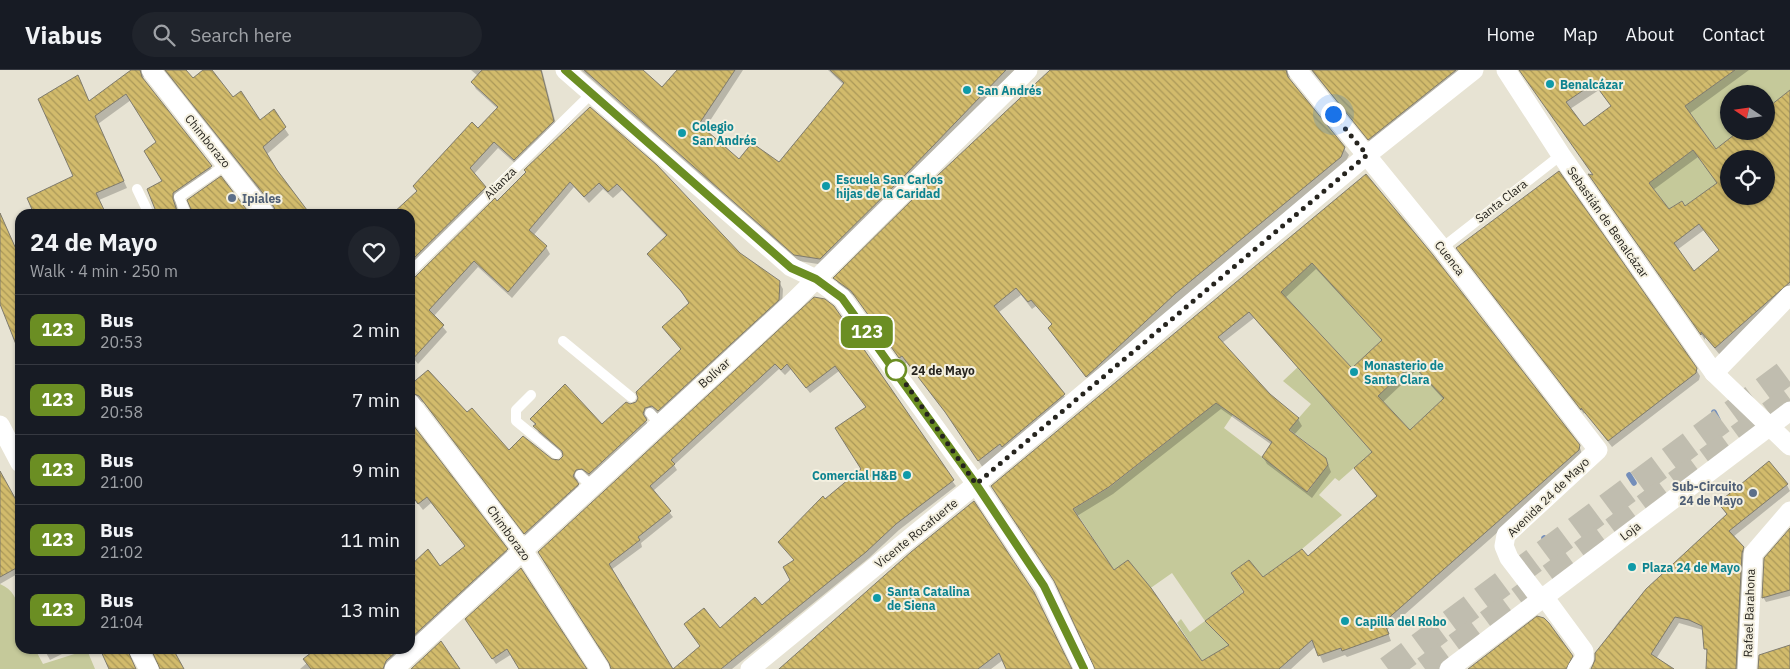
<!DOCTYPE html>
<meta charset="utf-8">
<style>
:root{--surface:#171b24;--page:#20242c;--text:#f1f3f6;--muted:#9ea1a6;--line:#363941}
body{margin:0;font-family:"IBM Plex Sans",sans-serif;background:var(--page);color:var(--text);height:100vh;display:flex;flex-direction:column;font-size:19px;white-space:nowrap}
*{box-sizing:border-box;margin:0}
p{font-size:16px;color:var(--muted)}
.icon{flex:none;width:28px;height:28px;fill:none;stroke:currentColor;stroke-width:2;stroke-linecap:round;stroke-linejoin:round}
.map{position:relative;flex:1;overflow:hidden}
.sheet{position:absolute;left:15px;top:139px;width:400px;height:445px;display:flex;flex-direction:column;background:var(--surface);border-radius:15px;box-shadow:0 1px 4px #0004}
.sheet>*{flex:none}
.badge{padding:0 10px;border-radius:8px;font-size:18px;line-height:32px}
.needle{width:32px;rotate:283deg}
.fabs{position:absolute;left:1720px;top:15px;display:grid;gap:10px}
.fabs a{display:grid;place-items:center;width:55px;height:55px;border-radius:50%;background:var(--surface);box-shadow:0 1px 4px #0004;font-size:25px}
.you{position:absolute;width:25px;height:25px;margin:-12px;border:4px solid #fff;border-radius:50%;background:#1a73e8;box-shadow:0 0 0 8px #1a73e833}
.map>.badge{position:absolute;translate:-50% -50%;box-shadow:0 0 0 2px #fff}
.round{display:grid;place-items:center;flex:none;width:52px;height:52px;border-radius:26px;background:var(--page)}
.summary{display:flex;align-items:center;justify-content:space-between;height:85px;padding:0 15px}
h1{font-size:24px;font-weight:700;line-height:38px}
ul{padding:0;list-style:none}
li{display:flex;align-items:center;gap:15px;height:70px;padding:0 15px;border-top:1px solid var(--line)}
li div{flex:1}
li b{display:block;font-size:19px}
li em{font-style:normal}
li .badge{min-width:55px;font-weight:700;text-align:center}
header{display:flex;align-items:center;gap:30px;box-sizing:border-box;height:70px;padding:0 25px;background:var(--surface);border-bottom:1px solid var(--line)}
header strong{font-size:24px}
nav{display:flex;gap:28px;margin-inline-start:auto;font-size:18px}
.search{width:350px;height:45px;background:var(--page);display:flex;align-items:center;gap:12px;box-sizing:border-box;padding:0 18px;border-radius:28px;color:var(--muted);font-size:19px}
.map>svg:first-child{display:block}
.green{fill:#c5c99a}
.shadow{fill:#0003;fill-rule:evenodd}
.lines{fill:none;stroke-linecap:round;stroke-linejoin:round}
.stream{stroke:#748eba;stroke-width:5.5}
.building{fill:url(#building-back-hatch);stroke:#7f7b6d;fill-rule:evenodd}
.secondary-tunnel{stroke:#c0bdaf;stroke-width:26;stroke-dasharray:26 13;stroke-linecap:butt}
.lane{stroke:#fff;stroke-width:10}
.street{stroke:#fff;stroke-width:19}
.line-casing{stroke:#fff;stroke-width:11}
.line{stroke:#6b8e23;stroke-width:8}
.walk{stroke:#26241e;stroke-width:5;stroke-dasharray:0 9}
.culture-dot{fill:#0f9aa8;stroke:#f4f0e0;stroke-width:2}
.service-dot{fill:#5c6f8a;stroke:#f4f0e0;stroke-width:2}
.stop-dot{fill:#fff;stroke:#6b8e23;stroke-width:2.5}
.labels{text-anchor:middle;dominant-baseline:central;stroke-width:4;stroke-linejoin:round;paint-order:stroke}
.culture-label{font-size:12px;font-weight:bold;fill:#0d838f;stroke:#f4f0e0;text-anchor:start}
.street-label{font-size:12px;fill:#26241e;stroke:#f4f0e0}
.service-label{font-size:12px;font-weight:bold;fill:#4e5e75;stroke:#f4f0e0;text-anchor:start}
.stop-label{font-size:12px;font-weight:bold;fill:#26241e;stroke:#f4f0e0;text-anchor:start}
</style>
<header>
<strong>Viabus</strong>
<div class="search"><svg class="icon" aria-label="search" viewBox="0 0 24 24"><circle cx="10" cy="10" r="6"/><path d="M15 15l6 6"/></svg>Search here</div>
<nav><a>Home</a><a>Map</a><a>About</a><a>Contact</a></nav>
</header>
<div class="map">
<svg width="1790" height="599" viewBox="0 0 1790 599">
<defs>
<pattern id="building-back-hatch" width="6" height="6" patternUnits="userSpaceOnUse" patternTransform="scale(1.25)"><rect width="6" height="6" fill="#d2bb6c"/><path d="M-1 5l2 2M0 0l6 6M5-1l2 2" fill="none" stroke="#aa9858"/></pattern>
</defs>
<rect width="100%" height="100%" fill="#e7e3d3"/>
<g class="green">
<path d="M1735 0H1790V20L1766 39V24H1729V61H1739L1716 79 1685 36Z"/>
<path d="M1693 80 1704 96 1715 89 1728 106 1685 136 1682 131 1669 139 1649 113Z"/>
<path d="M1312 193 1382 270 1352 298 1281 222Z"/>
<path d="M1412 294 1444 328 1410 360 1378 326Z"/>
<path d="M1299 296 1372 382 1339 411 1335 408 1319 425 1342 445 1302 479 1263 507 1249 490 1231 503 1243 522 1205 551 1239 585 1202 591 1177 553 1181 549 1190 562 1205 551 1172 503 1135 529 1137 501 1128 490 1114 500 1074 439 1110 417 1206 341 1193 324 1236 340 1224 358 1308 422 1328 394 1326 388 1289 359 1311 334 1283 311Z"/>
<path d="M0 514C25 524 20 557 20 579H35L43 594 87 580 95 599H0Z"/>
</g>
<g class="shadow">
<path d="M133 0H146L143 9 215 103 176 130 178 144H158L163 111 158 73 131 30 98 54 127 118 99 130 75 107 89 32Z"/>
<path d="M164 0H185L192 9 205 0H211L233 28 260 52 273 41 289 65 266 85 277 143Z"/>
<path d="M471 0H542L557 58 518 96 498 78 474 104 489 125 410 203V144L417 122 414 117 478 60 498 39 476 19 472 12 478 6Z"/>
<path d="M581 0H641L662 19 679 0H743L704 60 740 91 779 93 844 15 828 0H1017L824 195 799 191Z"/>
<path d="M1052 0H1293L1289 9 1349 85 1344 95 1091 313 1053 265 1049 258 1053 255 1036 236 1032 239 1021 225 998 243 1069 332 983 398 951 349 907 292 904 295 857 228 839 215 835 208Z"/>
<path d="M1311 0H1469L1373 76Z"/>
<path d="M1520 0H1749L1689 44 1716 81 1766 61 1790 22V220L1720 285 1705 267V270L1594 112V106ZM1599 20 1612 37 1583 58 1570 39ZM1698 87 1718 114 1685 138 1668 141 1653 120ZM1729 89H1766V126H1729ZM1704 160 1720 181 1694 203 1677 180Z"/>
<path d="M590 39 739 184 779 212 783 219 782 237 662 347 656 343 649 345 646 351 650 358 593 410 587 405 579 406 577 413 582 421 529 470 424 333 413 328 410 330V317L467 344 509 382 559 392 564 385 539 363 532 349 602 356 637 333 681 280 664 258 690 233 649 184 667 167 622 120 613 128 603 119 589 133 574 117 533 166 546 177 550 184 512 228 478 197 434 246 447 262 418 294 410 284V210L415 208 497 132Z"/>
<path d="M1366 106 1579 375 1583 387 1387 560 1391 571 1347 587 1345 585 1323 593 1316 576 1291 599H1096L1057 514 996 423ZM1316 199 1383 271 1352 300 1285 228ZM1254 248 1373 383 1355 398 1378 427 1307 488 1262 509 1207 551 1229 576 1202 593 1114 501 1077 446 1113 424 1221 339 1272 375 1263 387 1267 394 1312 428 1331 402 1326 389 1294 365 1302 356 1298 349 1269 325 1222 273ZM1417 300 1444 330 1410 362 1383 332Z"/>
<path d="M0 150 6 157 20 188V280L0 231Z"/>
<path d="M1461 184 1696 299 1700 306 1699 310 1612 377 1585 342 1584 344Z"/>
<path d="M815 229 956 416 899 460 869 488 732 599H675L720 560 761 536 792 510 795 491 779 472 863 400 867 338 839 301 810 323 791 299 785 305 779 299 674 395 677 400 653 421 673 447 641 473 642 477 611 500 672 599H611V593L542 488Z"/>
<path d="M410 354 511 486 390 599H300L307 593 305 589 318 579H325L336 591 351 579H410V498H440L466 477 431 433 423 440 410 423Z"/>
<path d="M0 403 20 439V505L19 503 0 514Z"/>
<path d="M1787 415 1790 421 1733 467 1747 484 1739 599H1708V584L1705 578 1703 560 1679 553 1656 589 1672 599H1592L1596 583 1619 551 1646 520 1727 445 1723 439Z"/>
<path d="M1790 460V526L1766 532 1763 527Z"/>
<path d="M520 500 585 599H521L512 584 496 594 470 555Z"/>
<path d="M1038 530 1071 599H1008L1003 590 991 599H778L791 590Z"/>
<path d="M44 579H72L50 590Z"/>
<path d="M101 579H131L130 590 136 599H111Z"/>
</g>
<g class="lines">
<g class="stream">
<path d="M1714 342 1718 350"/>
<path d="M1629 405 1634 413"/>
<path d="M1544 468 1549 476"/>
</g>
</g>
<g class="building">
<path d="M131 0H140L142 7 212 96 173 123V129L178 144H157L147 119 162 111 144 81 156 72 126 24 95 46 124 111 96 123 106 144H34L27 128 73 106 38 29 78 5 89 31Z"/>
<path d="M165 0H186L193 8 203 0H212L233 27 241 21 260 50 274 39 286 57 263 77 277 100 310 144H276L274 137Z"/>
<path d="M482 0H541L554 51 514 90 494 72 470 98 486 117 410 192V144H392L417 121 413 116 472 52 478 58 498 37 471 12Z"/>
<path d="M584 0H643L662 17 677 0H735L699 54 739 89 752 73 779 92 844 13 830 0H1006L906 104 820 189 794 185Z"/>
<path d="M1050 0H1286L1288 7 1345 77 1341 87 1175 224 1086 307 1048 258 1052 254 1031 230 1028 232 1016 218 994 236 1065 324 1002 377 1000 374 978 391 945 342 902 286 899 288 851 221 833 208 922 120Z"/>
<path d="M1312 0H1456L1368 70Z"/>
<path d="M1519 0H1735L1685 36 1716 79 1739 61H1766V39L1790 20V212L1715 278 1701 262V265L1588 104 1593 105ZM1594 13 1611 36 1584 56 1566 32ZM1693 80 1717 113 1685 136 1682 131 1669 139 1649 113ZM1729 89H1766V126H1729ZM1699 154 1719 180 1694 201 1674 173Z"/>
<path d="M590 37 657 95 740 183 780 211 779 230 658 341 652 336 645 338 643 344 647 350 589 404 582 399 576 400 573 406 579 414 524 464 419 326 410 322V315L428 300 467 342 472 338 509 380 523 366 552 389 559 390 563 386 562 381 533 356 536 354 530 349 565 314 602 354 626 332 630 334 636 332 638 328 636 322 681 279 662 257 689 233 681 221 647 184 667 165 617 114 608 122 599 113 584 127 570 112 529 160 547 176 508 222 474 191 429 240 444 255 410 292V209L415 207 495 128 497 131 526 102 524 100Z"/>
<path d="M1559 101 1697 298 1696 303 1608 371 1581 338V340L1456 178Z"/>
<path d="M1366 104 1433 185 1580 375 1579 380 1384 552 1389 564 1342 581 1341 578 1318 586 1312 570 1279 599H1095L1054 511 991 416ZM1312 193 1382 270 1352 298 1281 222ZM1249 242 1372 382 1354 398 1377 426 1308 486 1302 479 1263 507 1249 490 1231 503 1244 522 1205 551 1229 575 1202 591 1151 518 1128 490 1114 500 1073 439 1109 417 1216 333 1272 372 1262 387 1307 422 1328 395 1326 388 1289 360 1299 348 1270 324 1218 267ZM1412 294 1444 328 1410 360 1378 326Z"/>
<path d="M221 106 250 144H193L187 130Z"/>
<path d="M0 143 20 188 19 282 0 234Z"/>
<path d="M814 227 825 229 834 236 954 410 896 454 866 482 721 599H611L609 593 538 482ZM775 294 781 300 787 294 806 318 835 296 866 337 835 358 861 399 825 429 823 426 778 472 794 490 783 497 790 510 762 535 755 527 720 558 704 538 684 554 700 576 673 599 609 494 640 470 638 467 671 441 650 416 675 394 671 390Z"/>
<path d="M410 351 508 479 410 569V496L428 479 440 496 465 476 427 427 418 434 410 423Z"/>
<path d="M1769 391 1788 414 1729 461 1744 477 1742 483 1736 599H1706L1707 579H1704L1702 556 1689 550 1675 547 1651 584 1674 599H1591L1595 590V583L1646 519 1727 444 1718 433Z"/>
<path d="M0 401 20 437V496L0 507Z"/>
<path d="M974 431 1034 522 1072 599H1006L999 583 978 599H779L911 482Z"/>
<path d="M1790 458V520L1762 528 1764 488Z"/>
<path d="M521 498 587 599H519L507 579 492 589 465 549Z"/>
<path d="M1537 546 1544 548 1549 553 1573 586 1566 599H1468Z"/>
<path d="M441 571 460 599H411Z"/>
<path d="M1790 575V599H1758L1759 585Z"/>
<path d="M100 579H127L136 599H109Z"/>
<path d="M151 579H173L184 599H160Z"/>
<path d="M316 579H399L386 591 383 599H311L303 589Z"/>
</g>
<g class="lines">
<g class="secondary-tunnel">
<path d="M1388 599 1790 300"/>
<path d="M1425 599 1790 329"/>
</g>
<g class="lane">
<path d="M137 119 149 144"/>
<path d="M186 144 179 127 227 94"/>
<path d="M1442 178 1561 85"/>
<path d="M410 202 591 24"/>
<path d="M563 271 631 327"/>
<path d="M531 325 516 340V351L556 384"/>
<path d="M650 343 659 353"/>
<path d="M580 405 591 416"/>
</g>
<g class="street">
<path d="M151 0 265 144"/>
<path d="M565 0 791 197 816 209 842 228 976 414 1044 516 1084 599"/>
<path d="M1297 0 1442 178 1598 380 1506 465 1504 476 1509 488 1535 522 1548 532 1584 581V589L1577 599"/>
<path d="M1506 0 1561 85 1714 303 1790 376"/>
<path d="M1714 303 1790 225"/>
<path d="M410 333 522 479 600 599"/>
<path d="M0 355 20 393"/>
<path d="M138 579 149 599"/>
<path d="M394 599 795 230 1028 0"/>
<path d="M750 599 976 414 1367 85 1474 0"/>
<path d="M1449 599 1790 341"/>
<path d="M1747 599 1753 484 1790 441"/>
</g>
</g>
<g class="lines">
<defs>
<path id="line" d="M565 0 791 198 816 209 842 228 976 414 1044 516 1084 599"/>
</defs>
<use href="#line" class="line-casing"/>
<use href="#line" class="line"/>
<path class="walk" d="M896 300 976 414 1367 85 1333 44"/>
</g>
<g class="culture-dot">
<circle cx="1550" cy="14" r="5"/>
<circle cx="967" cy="20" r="5"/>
<circle cx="682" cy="63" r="5"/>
<circle cx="826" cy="116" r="5"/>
<circle cx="1354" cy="302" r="5"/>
<circle cx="907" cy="405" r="5"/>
<circle cx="1632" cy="497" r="5"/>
<circle cx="877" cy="528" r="5"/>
<circle cx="1345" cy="551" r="5"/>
</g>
<g class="service-dot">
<circle cx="232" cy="128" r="5"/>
<circle cx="1753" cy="423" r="5"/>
</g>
<circle class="stop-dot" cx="896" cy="300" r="10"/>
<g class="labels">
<g class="culture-label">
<text x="1560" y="14">Benalcázar</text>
<text x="977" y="20">San Andrés</text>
<text x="692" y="56">Colegio<tspan x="692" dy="14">San Andrés</tspan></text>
<text x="836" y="109">Escuela San Carlos<tspan x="836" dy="14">hijas de la Caridad</tspan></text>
<text x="1364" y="295">Monasterio de<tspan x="1364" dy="14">Santa Clara</tspan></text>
<text x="897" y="405" text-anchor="end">Comercial H&amp;B</text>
<text x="1642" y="497">Plaza 24 de Mayo</text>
<text x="887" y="521">Santa Catalina<tspan x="887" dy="14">de Siena</tspan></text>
<text x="1355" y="551">Capilla del Robo</text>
</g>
<g class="street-label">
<text transform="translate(208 71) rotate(51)">Chimborazo</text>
<text transform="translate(500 113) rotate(-45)">Alianza</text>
<text transform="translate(1501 131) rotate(-38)">Santa Clara</text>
<text transform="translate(1608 152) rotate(55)">Sebastián de Benalcázar</text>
<text transform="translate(1450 188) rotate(52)">Cuenca</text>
<text transform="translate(714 303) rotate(-42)">Bolívar</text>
<text transform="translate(1548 427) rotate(-44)">Avenida 24 de Mayo</text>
<text transform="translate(1630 461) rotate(-37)">Loja</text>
<text transform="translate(509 463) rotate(54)">Chimborazo</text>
<text transform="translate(916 463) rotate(-39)">Vicente Rocafuerte</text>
<text transform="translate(1749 543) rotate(-88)">Rafael Barahona</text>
</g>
<g class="service-label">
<text x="242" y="128">Ipiales</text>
<text x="1743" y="416" text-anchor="end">Sub-Circuito<tspan x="1743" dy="14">24 de Mayo</tspan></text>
</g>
<g class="stop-label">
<text x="911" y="300">24 de Mayo</text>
</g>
</g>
</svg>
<div class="fabs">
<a><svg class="needle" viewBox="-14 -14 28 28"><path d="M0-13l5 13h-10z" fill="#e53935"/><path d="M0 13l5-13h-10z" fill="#9ea1a6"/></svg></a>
<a><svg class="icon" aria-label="locate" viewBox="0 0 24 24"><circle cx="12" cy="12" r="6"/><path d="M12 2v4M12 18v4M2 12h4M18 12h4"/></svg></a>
</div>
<div class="you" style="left:1333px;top:44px"></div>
<b class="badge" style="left:867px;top:262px;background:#6b8e23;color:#fff">123</b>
<section class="sheet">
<div class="summary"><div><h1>24 de Mayo</h1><p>Walk · 4 min · 250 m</p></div><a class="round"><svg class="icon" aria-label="heart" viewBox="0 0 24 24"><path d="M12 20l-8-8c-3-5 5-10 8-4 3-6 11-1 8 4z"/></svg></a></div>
<ul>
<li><span class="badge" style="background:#6b8e23;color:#fff">123</span><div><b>Bus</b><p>20:53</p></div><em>2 min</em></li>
<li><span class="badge" style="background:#6b8e23;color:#fff">123</span><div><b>Bus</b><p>20:58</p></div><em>7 min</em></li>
<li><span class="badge" style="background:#6b8e23;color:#fff">123</span><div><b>Bus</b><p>21:00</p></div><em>9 min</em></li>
<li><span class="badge" style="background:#6b8e23;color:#fff">123</span><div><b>Bus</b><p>21:02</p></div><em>11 min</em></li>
<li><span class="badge" style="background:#6b8e23;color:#fff">123</span><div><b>Bus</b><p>21:04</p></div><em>13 min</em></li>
</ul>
</section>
</div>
